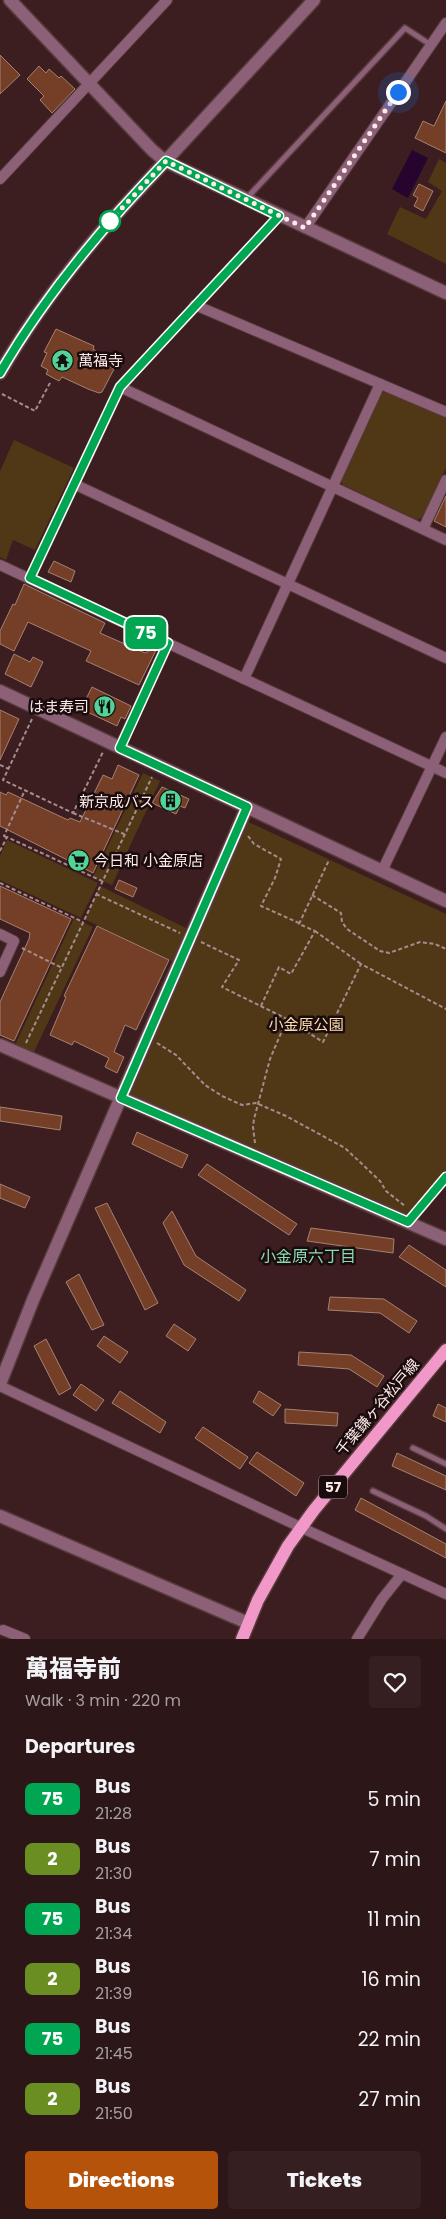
<!DOCTYPE html>
<meta charset="utf-8">
<style>
:root{--surface:#2d1618;--page:#351f21;--text:#f1f3f6;--muted:#a79fa2;--accent:#b45309}
body{margin:0;font-family:Poppins,"Noto Sans JP",sans-serif;background:var(--page);color:var(--text);height:100vh;display:flex;flex-direction:column;font-size:19px;white-space:nowrap}
*{box-sizing:border-box;margin:0}
p{font-size:16px;color:var(--muted)}
.icon{flex:none;width:28px;height:28px;fill:none;stroke:currentColor;stroke-width:2;stroke-linecap:round;stroke-linejoin:round}
.map{position:relative;height:1639px;overflow:hidden}
.side{display:flex;flex-direction:column;background:var(--surface);flex:1}
.side>*{flex:none}
.badge{padding:0 10px;border-radius:8px;font-size:18px;line-height:32px}
.you{position:absolute;width:25px;height:25px;margin:-12px;border:4px solid #fff;border-radius:50%;background:#1a73e8;box-shadow:0 0 0 8px #1a73e833}
.map>.badge{position:absolute;translate:-50% -50%;box-shadow:0 0 0 2px #fff}
h2{padding:0 25px;font-size:19px;line-height:45px}
.round{display:grid;place-items:center;flex:none;width:52px;height:52px;border-radius:5px;background:var(--page)}
.headline{display:flex;align-items:center;justify-content:space-between;height:85px;padding:0 25px}
h1{font-size:24px;font-weight:800;line-height:38px}
.cta{display:flex;gap:10px;margin-top:auto;padding:10px 25px}
.cta a{flex:1;height:58px;border-radius:5px;background:var(--accent);color:#fff;font-size:20px;font-weight:800;line-height:58px;text-align:center}
.cta a+a{background:var(--page);color:var(--text)}
ul{padding:0;list-style:none}
li{display:flex;align-items:center;gap:15px;height:60px;padding:0 25px}
li div{flex:1}
li b{display:block;font-size:19px}
li em{font-style:normal}
li .badge{min-width:55px;font-weight:700;text-align:center}
.map>svg:first-child{display:block}
.green{fill:#503816}
.water{fill:#25052e}
.building{fill:#753f27;stroke:#a48273}
.lines{fill:none;stroke-linecap:round;stroke-linejoin:round}
.service-casing{stroke:#573a3c;stroke-width:8}
.minor-casing{stroke:#573a3c;stroke-width:12}
.tertiary-casing{stroke:#573a3c;stroke-width:15}
.primary-casing{stroke:#573a3c;stroke-width:15}
.path{stroke:#a58c8d;stroke-width:2;stroke-dasharray:4 2.5;stroke-linecap:butt}
.service{stroke:#8c6178;stroke-width:5}
.minor{stroke:#8c6178;stroke-width:10}
.tertiary{stroke:#8c6178;stroke-width:12}
.primary{stroke:#f198c8;stroke-width:12}
.line-casing{stroke:#fff;stroke-width:11}
.line{stroke:#00a651;stroke-width:8}
.walk{stroke:#fee9e9;stroke-width:5;stroke-dasharray:0 9}
.stop-dot{fill:#fff;stroke:#00a651;stroke-width:2.5}
.labels{text-anchor:middle;dominant-baseline:central;stroke-width:5;stroke-linejoin:round;paint-order:stroke}
.shield{fill:#1a0c0d;stroke:#baa7a7;stroke-width:1}
.shield-label{font-size:14px;font-weight:bold;fill:#fee9e9}
.poi-label{font-size:15px;fill:#fee9e9;stroke:#1a0c0d;text-anchor:start}
.park-label{font-size:15px;fill:#fedbb0;stroke:#1a0c0d}
.street-label{font-size:15px;fill:#fee9e9;stroke:#1a0c0d}
.neighbourhood-label{font-size:16px;fill:#8adab0;stroke:#1a0c0d}
</style>
<div class="map">
<svg width="446" height="1639" viewBox="0 0 446 1639">
<rect width="100%" height="100%" fill="#3c1d20"/>
<g class="green">
<path d="M439 159 446 163V264L387 234 400 207 426 219 442 191 428 182Z"/>
<path d="M386 392 446 418V468L423 517 417 520 343 485 341 480 382 393Z"/>
<path d="M14 440 74 468 35 550 13 540 6 560 0 557V471Z"/>
<path d="M143 773 160 781 112 885 93 877Z"/>
<path d="M242 819 446 914V1177L408 1222 121 1098Z"/>
<path d="M7 840 98 883 81 918 0 880V856Z"/>
<path d="M100 886 186 928 174 962 84 919Z"/>
<path d="M74 918 93 927 34 1052 15 1045Z"/>
</g>
<path class="water" d="M412 150 428 158 408 198 392 189Z"/>
<g class="building">
<path d="M0 55 20 75 0 94Z"/>
<path d="M39 66 46 73 49 69 59 78 61 76 75 89 52 113 40 100 44 96 27 79Z"/>
<path d="M446 101V153L415 138 423 121 434 126Z"/>
<path d="M419 184 433 191 423 211 414 206 418 198 413 195Z"/>
<path d="M56 329 94 346 93 349 115 362 112 368 114 369 102 392 99 393 88 389 62 377 59 381 46 374 48 370 41 366 47 353 44 352Z"/>
<path d="M446 496V527L434 521Z"/>
<path d="M54 561 75 571 71 582 48 572Z"/>
<path d="M24 584 105 623 100 633 145 653 158 646 139 685 86 661 91 651 28 622 14 651 0 644V631L13 604 15 605Z"/>
<path d="M14 654 30 662 33 657 43 662 31 687 5 674Z"/>
<path d="M92 687 131 706 125 719 121 717 117 726 81 709Z"/>
<path d="M0 710 19 719 0 760Z"/>
<path d="M118 765 139 775 93 873 0 826V792L6 795 8 792 68 820 70 818 80 822 103 775 112 779Z"/>
<path d="M162 787 189 799 185 808 180 806 176 814 152 803Z"/>
<path d="M119 880 137 888 133 897 115 889Z"/>
<path d="M0 886 71 919 14 1041 0 1035V1002L29 939 30 933 0 919Z"/>
<path d="M97 926 169 960 136 1030 125 1025 114 1052 124 1057 117 1073 105 1067 109 1058 74 1041 72 1045 50 1035 66 997 64 996Z"/>
<path d="M0 1107 62 1116 60 1130 0 1121Z"/>
<path d="M137 1132 188 1155 182 1168 132 1144Z"/>
<path d="M207 1164 297 1224 289 1235 198 1175Z"/>
<path d="M0 1184 30 1197 25 1208 0 1198Z"/>
<path d="M107 1203 158 1303 145 1310 95 1208Z"/>
<path d="M172 1211 196 1256 246 1290 239 1301 184 1265 163 1223Z"/>
<path d="M311 1228 394 1239 393 1253 307 1241Z"/>
<path d="M409 1245 446 1270V1287L399 1257Z"/>
<path d="M79 1274 104 1325 92 1330 66 1282Z"/>
<path d="M330 1297 384 1299 417 1321 409 1333 380 1313 328 1310Z"/>
<path d="M174 1324 196 1339 188 1351 166 1336Z"/>
<path d="M104 1336 128 1352 120 1363 97 1346Z"/>
<path d="M46 1339 71 1388 59 1395 34 1346Z"/>
<path d="M299 1352 351 1355 384 1376 377 1387 349 1369 298 1365Z"/>
<path d="M81 1384 104 1400 96 1411 73 1395Z"/>
<path d="M120 1391 166 1422 160 1433 112 1403Z"/>
<path d="M259 1391 281 1405 273 1416 253 1402Z"/>
<path d="M438 1404 446 1408V1422L433 1416Z"/>
<path d="M285 1409 338 1413 337 1426 285 1423Z"/>
<path d="M203 1427 248 1457 240 1469 195 1438Z"/>
<path d="M257 1452 304 1483 296 1496 249 1463Z"/>
<path d="M397 1453 446 1476V1490L392 1466Z"/>
<path d="M361 1498 446 1544V1558L355 1510Z"/>
</g>
<g class="lines">
<defs>
<g id="service">
<path d="M246 199 405 28 431 45"/>
<path d="M413 1448 446 1464"/>
<path d="M373 1491 426 1516 446 1529"/>
</g>
<g id="minor">
<path d="M0 179 167 0"/>
<path d="M305 228 446 23"/>
<path d="M195 305 446 412"/>
<path d="M120 387 446 540"/>
<path d="M74 484 446 658"/>
<path d="M423 529 446 480"/>
<path d="M0 565 446 773"/>
<path d="M30 578 120 387 279 216"/>
<path d="M244 679 380 384"/>
<path d="M120 747 168 643"/>
<path d="M382 871 446 737"/>
<path d="M0 934 14 941 0 972"/>
<path d="M408 1222 446 1177"/>
<path d="M0 1386 313 1533 446 1594"/>
<path d="M3 1630 25 1639"/>
<path d="M357 1639 382 1599 402 1574"/>
</g>
<g id="tertiary">
<path d="M10 0 152 150 165 161 446 293"/>
<path d="M0 373C32 317 71 266 113 218L314 0"/>
<path d="M0 691 446 901"/>
<path d="M0 1045 446 1239"/>
<path d="M0 1384 33 1300 247 807"/>
<path d="M0 1516 248 1623"/>
</g>
<path id="primary" d="M242 1639 258 1600 288 1546 314 1510 446 1350"/>
</defs>
<use href="#service" class="service-casing"/>
<use href="#minor" class="minor-casing"/>
<use href="#tertiary" class="tertiary-casing"/>
<use href="#primary" class="primary-casing"/>
<g class="path">
<path d="M2 394 35 411 51 381"/>
<path d="M32 719 3 780 73 813 103 752"/>
<path d="M0 765 9 769"/>
<path d="M73 813 124 834"/>
<path d="M248 836 254 844 281 859 275 878 261 906 299 923"/>
<path d="M6 837 4 836 25 790"/>
<path d="M0 851 7 837 102 881"/>
<path d="M0 883 83 922"/>
<path d="M96 894 180 933"/>
<path d="M312 895 341 913 342 922 347 929 380 951 389 953 420 942 435 944 446 949"/>
<path d="M315 931 361 964"/>
<path d="M201 942 239 960 222 987 287 1019 323 1042 361 964 446 1009"/>
<path d="M22 948 62 968"/>
<path d="M261 1006 279 967 291 974 315 931 299 924 329 860"/>
<path d="M26 1043 152 777"/>
<path d="M157 1043 176 1055 205 1085 222 1096 242 1105 256 1103 286 1116 345 1148 380 1181 386 1191 405 1206"/>
<path d="M255 1143 253 1127 254 1119 270 1059 287 1019"/>
</g>
<use href="#service" class="service"/>
<use href="#minor" class="minor"/>
<use href="#tertiary" class="tertiary"/>
<use href="#primary" class="primary"/>
</g>
<g class="lines">
<defs>
<path id="line" d="M0 373C45 295 103 226 166 161L279 216 120 387 30 578 168 643 120 748 247 807 121 1098 408 1222 446 1177"/>
</defs>
<use href="#line" class="line-casing"/>
<use href="#line" class="line"/>
<path class="walk" d="M110 221 166 161 305 228 398 92"/>
</g>
<defs>
<symbol id="temple-disc" viewBox="-11 -11 22 22"><circle r="9.5" fill="#52d397" stroke="#1a0c0d"/><path d="M0-6L5-2H3V0L6.5 2.5H4V6H1.5V3h-3V6H-4V2.5H-6.5L-3 0V-2H-5Z" fill="#111"/></symbol>
<symbol id="restaurant-disc" viewBox="-11 -11 22 22"><circle r="9.5" fill="#52d397" stroke="#1a0c0d"/><path d="M-5-6h1v4h1v-4h1v4h1v-4h1v5L-1.5 .5V6h-2V.5L-5-1ZM5-6V6H3V1.5H1.5Q1.5-4 5-6Z" fill="#111"/></symbol>
<symbol id="building-disc" viewBox="-11 -11 22 22"><circle r="9.5" fill="#52d397" stroke="#1a0c0d"/><path d="M-4-6H4V6H1V3H-1V6H-4ZM-2.5-4.3h1.7v1.8h-1.7ZM.8-4.3h1.7v1.8H.8ZM-2.5-1h1.7V.8h-1.7ZM.8-1h1.7V.8H.8Z" fill="#111"/></symbol>
<symbol id="supermarket-disc" viewBox="-11 -11 22 22"><circle r="9.5" fill="#52d397" stroke="#1a0c0d"/><path d="M-6-5.5h2.5l.6 2H6L4.5 2H-2.5L-4.4-4H-6ZM-1.5 3.2a1.3 1.3 0 1 0 .1 0ZM3 3.2a1.3 1.3 0 1 0 .1 0Z" fill="#111"/></symbol>
</defs>
<g fill-rule="evenodd">
<use href="#temple-disc" x="50" y="348" width="25" height="25"/>
<use href="#restaurant-disc" x="92" y="694" width="25" height="25"/>
<use href="#building-disc" x="158" y="788" width="25" height="25"/>
<use href="#supermarket-disc" x="66" y="848" width="25" height="25"/>
</g>
<circle class="stop-dot" cx="110" cy="221" r="10"/>
<g class="labels">
<rect class="shield" x="319" y="1475.5" width="28" height="23" rx="4"/>
<g class="shield-label">
<text x="333" y="1487">57</text>
</g>
<g class="poi-label">
<text x="78" y="360">萬福寺</text>
<text x="89" y="706" text-anchor="end">はま寿司</text>
<text x="154" y="801" text-anchor="end">新京成バス</text>
<text x="94" y="860">今日和 小金原店</text>
</g>
<g class="park-label">
<text x="306" y="1024">小金原公園</text>
</g>
<g class="street-label">
<text transform="translate(377 1407) rotate(-50)">千葉鎌ヶ谷松戸線</text>
</g>
<g class="neighbourhood-label">
<text x="308" y="1256">小金原六丁目</text>
</g>
</g>
</svg>
<div class="you" style="left:398px;top:92px"></div>
<b class="badge" style="left:146px;top:633px;background:#00a651;color:#fff">75</b>
</div>
<section class="side">
<div class="headline"><div><h1>萬福寺前</h1><p>Walk · 3 min · 220 m</p></div><a class="round"><svg class="icon" aria-label="heart" viewBox="0 0 24 24"><path d="M12 20l-8-8c-3-5 5-10 8-4 3-6 11-1 8 4z"/></svg></a></div>
<h2>Departures</h2>
<ul>
<li><span class="badge" style="background:#00a651;color:#fff">75</span><div><b>Bus</b><p>21:28</p></div><em>5 min</em></li>
<li><span class="badge" style="background:#6b8e23;color:#fff">2</span><div><b>Bus</b><p>21:30</p></div><em>7 min</em></li>
<li><span class="badge" style="background:#00a651;color:#fff">75</span><div><b>Bus</b><p>21:34</p></div><em>11 min</em></li>
<li><span class="badge" style="background:#6b8e23;color:#fff">2</span><div><b>Bus</b><p>21:39</p></div><em>16 min</em></li>
<li><span class="badge" style="background:#00a651;color:#fff">75</span><div><b>Bus</b><p>21:45</p></div><em>22 min</em></li>
<li><span class="badge" style="background:#6b8e23;color:#fff">2</span><div><b>Bus</b><p>21:50</p></div><em>27 min</em></li>
</ul>
<div class="cta"><a>Directions</a><a>Tickets</a></div>
</section>
